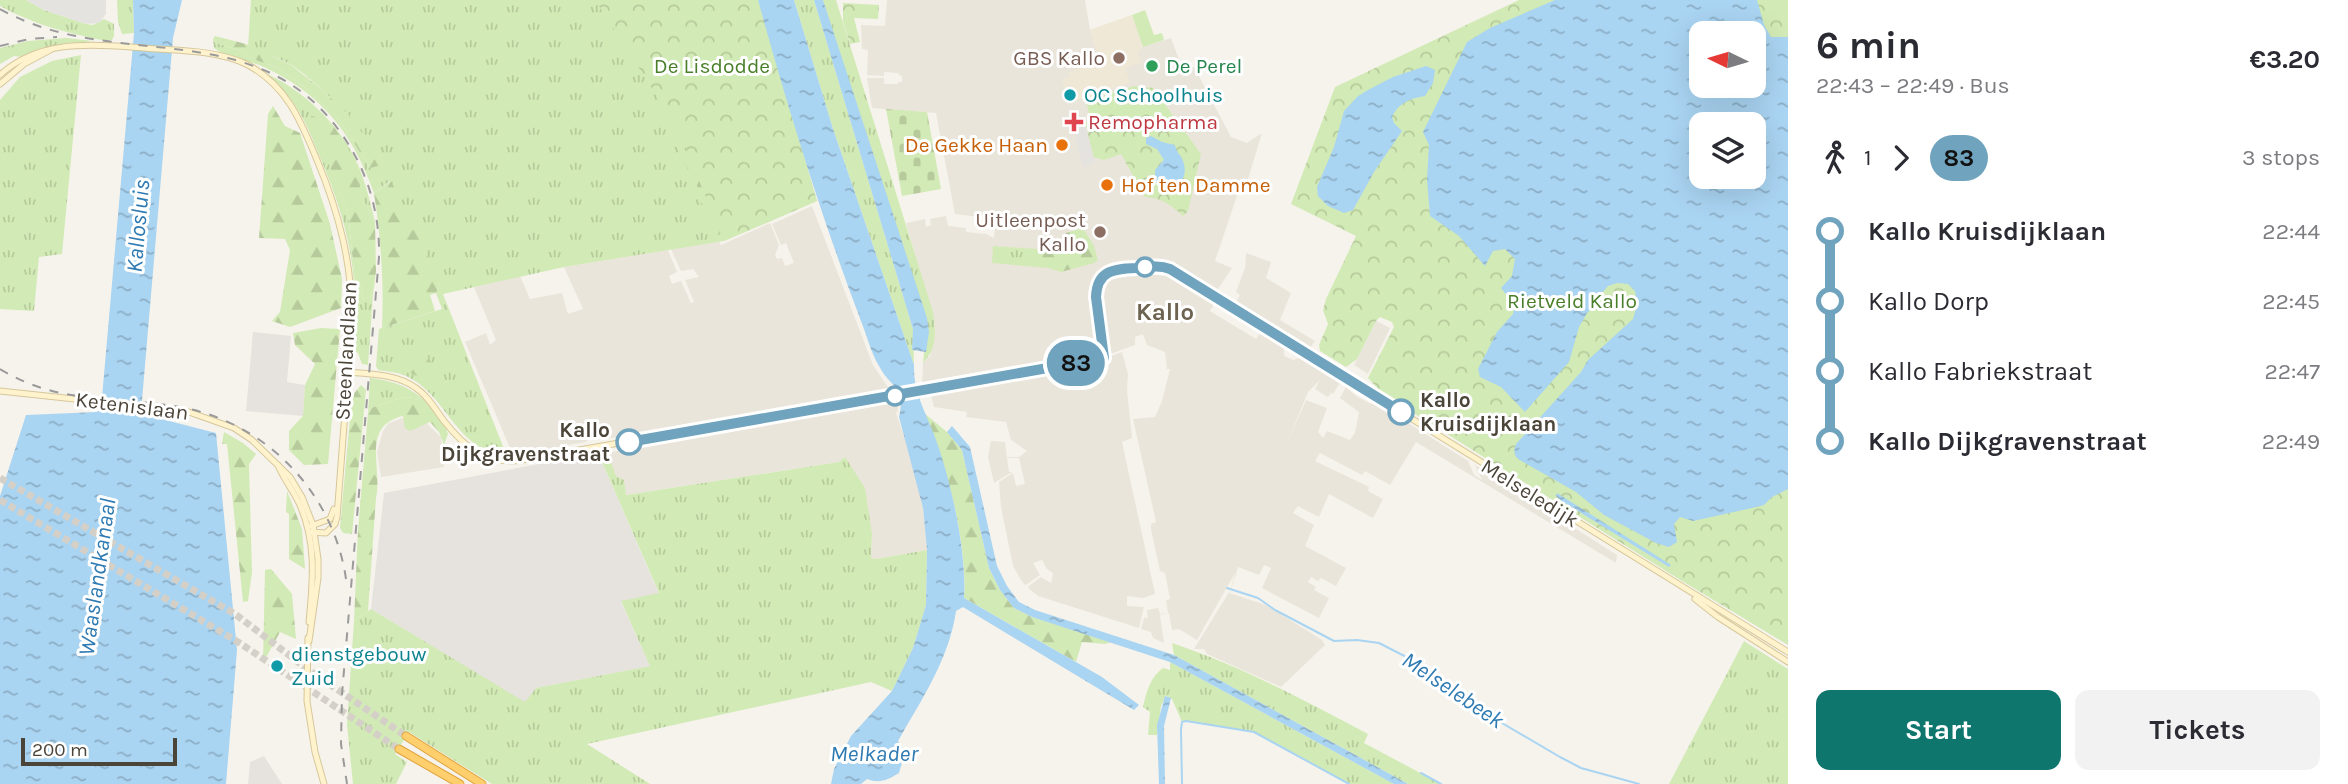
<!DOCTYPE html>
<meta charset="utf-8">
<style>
:root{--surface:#fff;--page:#f2f2f3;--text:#2b2b33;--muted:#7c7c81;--accent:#0f766e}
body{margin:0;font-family:Karla,sans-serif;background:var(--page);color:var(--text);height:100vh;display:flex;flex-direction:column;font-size:26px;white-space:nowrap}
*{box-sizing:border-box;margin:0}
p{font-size:23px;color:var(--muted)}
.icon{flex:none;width:38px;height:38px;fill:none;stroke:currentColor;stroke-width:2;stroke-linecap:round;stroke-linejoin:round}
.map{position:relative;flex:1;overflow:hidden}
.details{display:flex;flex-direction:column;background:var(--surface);width:560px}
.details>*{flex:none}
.badge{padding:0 14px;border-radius:23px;font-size:24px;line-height:46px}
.needle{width:46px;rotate:275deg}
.fabs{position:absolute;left:1689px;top:21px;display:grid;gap:14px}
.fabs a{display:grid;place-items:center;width:77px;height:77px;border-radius:14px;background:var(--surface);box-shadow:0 7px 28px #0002;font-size:35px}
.scale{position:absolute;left:21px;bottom:18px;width:156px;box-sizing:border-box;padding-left:7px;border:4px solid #4b4439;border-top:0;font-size:19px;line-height:24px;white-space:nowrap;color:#4b4439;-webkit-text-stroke:5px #fff;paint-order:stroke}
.map>.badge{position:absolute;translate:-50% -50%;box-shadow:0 0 0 4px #fff}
.legs{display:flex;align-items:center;gap:10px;height:77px;padding:0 28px;font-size:23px}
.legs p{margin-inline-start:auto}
.headline{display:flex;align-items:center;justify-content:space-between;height:119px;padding:0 28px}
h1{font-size:38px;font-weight:700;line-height:52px}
.primary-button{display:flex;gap:14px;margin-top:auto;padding:14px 28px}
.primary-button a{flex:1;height:80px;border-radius:14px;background:var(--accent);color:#fff;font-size:28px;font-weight:700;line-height:80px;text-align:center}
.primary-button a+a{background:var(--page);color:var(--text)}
ul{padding:0 28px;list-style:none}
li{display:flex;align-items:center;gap:24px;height:70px;font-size:26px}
li i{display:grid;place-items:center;width:10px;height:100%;margin:0 9px;background:currentColor}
li i::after{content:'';width:18px;height:18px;margin:-9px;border:5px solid;border-radius:50%;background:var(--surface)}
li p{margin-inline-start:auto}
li:first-child i{background:linear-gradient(#0000 50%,currentColor 0)}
li:last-child i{background:linear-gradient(currentColor 50%,#0000 0)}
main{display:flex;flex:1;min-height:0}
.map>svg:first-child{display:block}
.residential{fill:#eae5da;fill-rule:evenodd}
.industrial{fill:#e6e2dd}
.education{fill:#efe8d6}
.grass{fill:url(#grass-tufts)}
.forest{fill:url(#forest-firs)}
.cemetery{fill:url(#cemetery-stones)}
.park{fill:url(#park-crowns);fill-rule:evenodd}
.garden{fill:#d2eab5}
.parking{fill:#e5e3e0}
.water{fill:url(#water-ripples);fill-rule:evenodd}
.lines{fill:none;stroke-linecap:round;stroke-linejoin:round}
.stream{stroke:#a9d4f2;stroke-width:2}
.highway-tunnel{stroke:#d4d0c8;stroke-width:7;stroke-dasharray:7 3.5;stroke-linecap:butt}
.secondary-casing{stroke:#d6c79b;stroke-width:7}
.highway-casing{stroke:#e0a43c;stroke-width:9}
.secondary{stroke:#fff3cd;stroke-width:5}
.highway{stroke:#ffcf6e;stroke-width:7}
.rail{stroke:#9a9a9a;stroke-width:2;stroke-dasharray:9 9;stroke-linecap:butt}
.line-1-casing{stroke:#fff;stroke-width:16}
.line-1{stroke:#70a3bd;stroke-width:10}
.education-dot{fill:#8d6e63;stroke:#fff;stroke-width:2.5}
.leisure-dot{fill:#2e9e5b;stroke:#fff;stroke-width:2.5}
.culture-dot{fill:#0f9aa8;stroke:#fff;stroke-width:2.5}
.health-dot{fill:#e0444e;stroke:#fff;stroke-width:2.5}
.food-dot{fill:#e8710a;stroke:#fff;stroke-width:2.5}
.stop-1-dot{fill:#fff;stroke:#70a3bd;stroke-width:3.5}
.labels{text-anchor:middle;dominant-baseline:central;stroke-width:6;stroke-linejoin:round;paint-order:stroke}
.education-label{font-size:21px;fill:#785e54;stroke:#fff;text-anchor:end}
.park-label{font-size:21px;fill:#4a7f2a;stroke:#fff}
.leisure-label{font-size:21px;fill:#27864d;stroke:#fff;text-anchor:start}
.culture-label{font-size:21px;fill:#0d838f;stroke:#fff;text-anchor:start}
.health-label{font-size:21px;fill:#be3a42;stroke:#fff;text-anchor:start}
.food-label{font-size:21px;fill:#c56008;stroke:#fff;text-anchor:end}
.street-label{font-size:21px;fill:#4b4439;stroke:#fff}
.stop-label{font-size:21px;font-weight:bold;fill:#4b4439;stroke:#fff;text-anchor:start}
.water-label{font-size:23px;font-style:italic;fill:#2e7ab2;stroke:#fff}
.quarter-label{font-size:24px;font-weight:bold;fill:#6e6250;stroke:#fff}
</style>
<main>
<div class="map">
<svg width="1788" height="784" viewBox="0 0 1788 784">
<defs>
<pattern id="grass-tufts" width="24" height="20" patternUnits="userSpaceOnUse" patternTransform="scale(1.75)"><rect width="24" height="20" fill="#d2eab5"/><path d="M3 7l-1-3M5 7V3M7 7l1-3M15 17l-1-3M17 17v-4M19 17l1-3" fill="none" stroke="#b6ca9c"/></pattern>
<pattern id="forest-firs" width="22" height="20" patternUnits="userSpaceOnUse" patternTransform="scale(1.75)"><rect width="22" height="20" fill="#d2eab5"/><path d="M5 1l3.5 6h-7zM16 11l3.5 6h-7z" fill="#b6ca9c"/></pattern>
<pattern id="cemetery-stones" width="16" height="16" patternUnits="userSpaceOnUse" patternTransform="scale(1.75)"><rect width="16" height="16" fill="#d2eab5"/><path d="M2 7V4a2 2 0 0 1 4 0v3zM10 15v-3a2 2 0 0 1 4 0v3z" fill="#b6ca9c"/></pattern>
<pattern id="park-crowns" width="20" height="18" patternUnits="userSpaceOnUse" patternTransform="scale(1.75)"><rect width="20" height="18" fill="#d2eab5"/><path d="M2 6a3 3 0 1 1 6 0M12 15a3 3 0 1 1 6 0" fill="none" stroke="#b6ca9c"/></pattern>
<pattern id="water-ripples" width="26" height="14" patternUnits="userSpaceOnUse" patternTransform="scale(1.75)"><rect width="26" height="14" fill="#a9d4f2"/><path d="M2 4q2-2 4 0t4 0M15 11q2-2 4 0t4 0" fill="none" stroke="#8caec5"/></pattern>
</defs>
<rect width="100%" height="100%" fill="#f6f3ec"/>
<g class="residential">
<path d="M887 0H1085L1090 30 1132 15 1143 47 1171 38 1182 68 1194 67 1231 137 1247 143 1262 133 1248 179 1243 178 1215 261 1232 268 1216 292 1211 289 1205 295 1215 302 1210 311 1256 339 1261 331 1265 333 1269 325 1235 304 1240 295 1236 292 1245 268 1246 253 1271 262 1266 278 1291 293 1280 320 1315 341 1310 348 1278 331 1274 339 1284 347V356L1293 360 1297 359 1300 355 1334 376 1348 385 1347 388 1356 396 1371 404 1373 401 1468 461 1474 475 1482 480 1475 465 1606 548 1617 555 1616 563 1416 442 1390 485 1365 471 1362 475 1320 453 1315 461 1369 487 1368 491 1383 499 1373 518 1329 494 1319 517 1298 506 1293 513 1314 525 1305 546 1346 568 1336 586 1321 578 1318 581 1311 577 1308 582 1316 587 1314 590 1329 598 1319 618 1262 588 1271 568 1264 565 1259 575 1238 567 1231 590 1229 593 1266 605 1322 640 1325 645 1281 687 1207 654 1204 649H1194L1231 589 1235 573 1197 640 1179 629 1172 630 1169 613 1160 615 1164 643 1153 638 1151 632 1141 629 1144 618H1148L1147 610 1158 608 1160 614 1168 613 1166 600 1170 599 1165 573 1160 571 1151 529V524L1156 522 1133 419 1155 417 1162 401 1170 369H1167L1165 352 1147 345 1143 334 1135 337V345L1110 354 1111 356 1122 352 1128 374 1127 390 1132 438 1122 442 1155 594 1143 598 1127 596V606L1144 607 1139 628 1038 596 1028 588 1030 585 1041 577 1051 583 1053 573 1047 569 1042 560 1033 563 1040 575 1027 584 1025 585 1021 580 1013 566 1001 507 999 482 1013 473 1016 486 1025 484 1019 458H1007L1009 472H1012L994 483 988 457 991 441 1005 442 1007 457H1019L1027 451 1011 440 1006 422 966 417 967 412 934 407 931 395 934 394 922 384 923 363 930 356 935 325 906 223 925 219 926 227 931 225 930 219 946 216 948 226 966 228V232L986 234 994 238 996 219 955 214 936 113 872 108 867 78H884V84H898V82H902V76L899 75 898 73 884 72V76L867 75 868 50 862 49 861 25 885 26ZM1320 380 1315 389 1328 397 1331 393 1333 394 1341 381 1347 385 1340 398 1359 412 1355 433 1350 440 1327 431 1323 438 1318 432 1327 408 1306 400 1286 446 1308 392Z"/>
<path d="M812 206 873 365 889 389V391L876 394V405L897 401 898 411 896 413 911 457 923 508 927 550 876 559 871 558 872 534 845 457 839 462 625 495 616 476 608 453 634 447 631 435 605 439 598 434 591 435 586 442 513 455 465 342 486 333 490 345 496 340 474 287 520 276 530 299 562 293 568 314 583 309 564 267 668 250 677 272 669 276 672 284 681 281 691 303 694 302 685 280 699 277 693 269 681 271 671 249 719 241 721 245 770 223 779 245 775 255 777 259 782 258 785 266 794 263 786 243 781 245 772 224Z"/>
<path d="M1376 321 1390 328 1368 374 1354 365Z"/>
<path d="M405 417 422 419 441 437 444 467 381 477 377 452 383 431 389 423Z"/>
</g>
<g class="industrial">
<path d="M253 332 291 336 287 382 305 385 303 416 246 411Z"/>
<path d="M598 453 659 594 621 602 650 666 536 688 525 703 371 609 384 493Z"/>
<path d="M264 756 282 784H248L250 762Z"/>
</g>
<path class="education" d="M1132 15 1143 47 1138 52 1141 62 1125 68 1130 83 1105 90V93L1067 102 1062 79 1070 77 1069 72 1100 62 1090 30Z"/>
<g class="grass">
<path d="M0 0H26L44 10 86 24 93 25 104 19 114 24V36L112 40 107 41C69 34 33 24 0 6Z"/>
<path d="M117 0H133L134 33 122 34 118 22Z"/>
<path d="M251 0H758L817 201 724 241 564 267 443 294 506 454C458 453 447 397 410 378 400 372 389 372 378 370L376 366 379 329 442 309 436 293 440 286 390 181 374 193C353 134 322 94 264 67 248 60 228 58 214 48L213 39 217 43 241 51 258 61 274 66 301 84 340 121 370 168 382 160C356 125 329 91 293 66 280 58 262 53 248 47Z"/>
<path d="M794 0H814L913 329 914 365 833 129Z"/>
<path d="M823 0H836L933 312C936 330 937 350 923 363L924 352H926Z"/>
<path d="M66 38 93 41 46 47 22 57 14 56 0 64V48L28 41Z"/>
<path d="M81 55 62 254 39 257 34 311 0 309V100L20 77 52 61Z"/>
<path d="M265 73C299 88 331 117 350 149 363 171 369 197 375 222L360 194V177L332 124 311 116 348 213 355 281 361 283 363 300 373 295 368 365 362 364 358 353 353 350C359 272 350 229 320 157 306 122 295 97 265 73Z"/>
<path d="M993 246 1037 249 1048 268 992 263Z"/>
<path d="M370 378C392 381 406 385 423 399L404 397 371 408 368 413Z"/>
<path d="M608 453 616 476 624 480 626 495 839 462 845 457 865 488 872 534 871 558 876 559 927 550 926 605 913 648 892 691 871 682 587 744 650 784H492L409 732 395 754 407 762 396 784H353L347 725 354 621 371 609 525 702 536 688 650 666 621 601 659 593 599 455Z"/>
<path d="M1744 641 1788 669V784H1669Z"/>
<path d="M1172 643C1241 666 1304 700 1368 734L1364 743 1441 784H1408L1174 655Z"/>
<path d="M1170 662 1394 784H1349L1254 732 1187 721 1182 722 1172 699 1166 696 1161 706 1157 735H1148L1150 712 1143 707C1146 693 1150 677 1163 668L1170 670Z"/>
</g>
<g class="forest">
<path d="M215 36 246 44 291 65 319 87 349 115 382 160 381 165 370 168 340 121 301 84 274 66 258 61 241 51 217 43 213 39Z"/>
<path d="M273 106 285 126 300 133 330 224 342 279 341 308 290 327 272 321 280 312 290 250 285 239 259 238 268 114Z"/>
<path d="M310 115 332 124 348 148 360 177V194L375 222 376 271 373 295 363 300 361 283 355 281 348 213Z"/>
<path d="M676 143 682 144 723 229 719 235 715 234 710 216 699 199 697 185 689 172Z"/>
<path d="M391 181 419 237 440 286 436 293 430 295 435 311 382 328C384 282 381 239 374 193Z"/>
<path d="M1083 228 1094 246 1098 260 1094 263 1061 272 1048 268 1037 249 1043 246 1051 254 1055 252 1066 233Z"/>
<path d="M321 328 340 329 328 464 304 465 289 450V431L303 416 305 385 315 364 295 345 293 333Z"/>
<path d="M427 355 438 375C423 383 411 374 399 364L404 360 409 363Z"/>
<path d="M361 385 366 390 352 534 343 533 340 528 352 396Z"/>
<path d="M404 397 423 399 445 426 448 434 444 445 439 432 430 422 410 431 405 428 403 416C360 426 383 468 376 498L368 611 354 621 358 530 368 413 371 408Z"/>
<path d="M924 413 947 432 962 450 989 568 1000 590 1014 608 1032 617 1112 642 1105 644 1082 642 1076 662 964 598C968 547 946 458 924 413Z"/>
<path d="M224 432 243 443 256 454 249 464 252 572 248 601 243 602 227 444H222Z"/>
<path d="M287 491 302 529 305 569 289 559V514L286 512Z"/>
<path d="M271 569 292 594 296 639 280 632 263 663 265 570Z"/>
</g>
<path class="cemetery" d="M886 109 927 112 941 189 902 196Z"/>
<g class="park">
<path d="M595 0H758L817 201 724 241 677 127Z"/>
<path d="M1519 0H1788V645L1682 581 1383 394 1368 378 1394 327 1392 322 1380 317 1376 321 1357 359 1346 367 1320 351 1319 345 1328 324 1323 310 1326 299 1356 236 1291 204 1335 87ZM1701 33H1754V86H1701ZM1701 124H1754V177H1701Z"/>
<path d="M843 3 879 5 878 19 854 18 860 42 850 44 843 21Z"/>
<path d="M1134 86 1153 88 1201 154 1188 211 1183 216C1171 205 1162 198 1145 197L1121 154 1104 160 1093 157 1086 125 1089 114 1086 100Z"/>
</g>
<path class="garden" d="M1145 10 1154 35 1162 33 1164 40 1143 47 1132 15Z"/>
<g class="parking">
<path d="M26 0H106V14L99 23 86 24 44 10Z"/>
<path d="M1085 124 1095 162 1083 167 1073 127Z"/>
</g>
<g class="water">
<path d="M133 0H182L173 38 141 412 142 414 216 433 237 650 226 784H0V496L26 415 97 412 101 409 134 33Z"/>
<path d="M758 0H794L833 129 914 365C913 390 924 409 933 432 950 475 967 551 964 598L1102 677 1139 705 1134 710 963 607 956 611C949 659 922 699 898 741L905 752 899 773C887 780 880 784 867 779L861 784H831L834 769 851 736 892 691 913 648 926 605 927 550 923 508 899 417C906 385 891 389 879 366 871 353 867 336 861 321 821 216 788 109 758 0Z"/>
<path d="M814 0H823L927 318 929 332 926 352 912 350 913 329Z"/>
<path d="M1555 0H1757L1764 25 1771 37H1788V489L1772 497 1764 505 1752 508 1693 521 1680 517 1674 524 1677 542 1669 547 1656 543 1604 515 1576 492 1518 459C1513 454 1514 450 1516 444L1581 372 1588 360 1633 319 1637 305 1635 291 1628 284 1617 283 1608 286 1602 293 1598 303 1587 313 1579 327 1569 362 1525 412 1501 387 1480 377 1478 369 1497 332 1513 314 1515 305 1501 288 1512 276 1515 259 1505 249 1493 251 1485 266 1459 236 1430 216 1427 180 1429 145 1423 132 1467 42 1490 28ZM1701 33H1754V86H1701ZM1701 124H1754V177H1701Z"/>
<path d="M1426 66 1435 70 1433 83 1425 96C1411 98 1398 103 1392 117L1394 123 1402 131 1374 172 1353 210 1344 213 1328 206 1318 196 1317 187 1334 147 1344 111 1358 96 1368 90 1393 77Z"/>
<path d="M1151 136 1162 142 1175 145C1176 153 1181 154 1183 161 1189 177 1179 189 1164 189L1155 182V170L1164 160 1157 149 1146 144V138Z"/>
<path d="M952 426 970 447 997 566 1007 586 1019 602 1035 610 1174 655 1408 784H1394L1170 662 1032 617 1014 608 1000 590 989 568 962 450 947 432Z"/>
<path d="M1557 493 1671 565 1669 567 1560 500 1556 496Z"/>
<path d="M1165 696 1171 698 1164 726 1165 784H1159L1157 725Z"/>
</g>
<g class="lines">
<g class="stream">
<path d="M1227 588 1258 598 1275 610 1334 641 1357 640 1379 643 1424 666 1446 686 1478 709 1560 757 1581 768 1639 784"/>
<path d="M1421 773 1441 784"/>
<path d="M1182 784 1181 729 1182 722 1186 721 1254 732 1349 784"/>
</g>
<g class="highway-tunnel">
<path d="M0 478 235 614 310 671 406 736"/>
<path d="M0 500 238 642 399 749"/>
</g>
<defs>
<g id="secondary">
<path d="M0 75C36 42 84 43 131 47 168 51 211 48 246 64 286 84 301 121 317 160 339 213 352 263 352 320L337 517 335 524 326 533 309 532"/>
<path d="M0 84 24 64 52 49"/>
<path d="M347 372C370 374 397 374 416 388 428 396 435 409 444 421 465 448 487 465 522 460L1104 358 1096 296V288L1100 279 1112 270 1156 266 1170 269 1788 652"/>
<path d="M0 391 186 411 234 428 252 440 290 477 302 497 313 525 318 559V578L309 641"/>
<path d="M278 465C283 478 293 490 299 503 317 542 313 581 309 622"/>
<path d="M311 526 330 519 334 509"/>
<path d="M1695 599 1718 617 1788 662"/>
<path d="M308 638 307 701 315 752 324 784"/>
</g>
<g id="highway">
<path d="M406 736 482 784"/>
<path d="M399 749 460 784"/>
</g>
</defs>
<use href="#secondary" class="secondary-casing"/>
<use href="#highway" class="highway-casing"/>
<use href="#secondary" class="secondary"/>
<use href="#highway" class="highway"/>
<g class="rail">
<path d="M0 9C116 74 257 11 343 136 368 172 380 214 379 257L342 694 341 744 347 784"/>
<path d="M0 46 29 39 57 37"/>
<path d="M0 369C63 407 118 395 185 408 269 425 334 495 346 579"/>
</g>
</g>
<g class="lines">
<defs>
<path id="line-1" d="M629 442 1104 358 1096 297C1097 270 1114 269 1136 268 1148 267 1159 265 1170 269L1401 412"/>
</defs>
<use href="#line-1" class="line-1-casing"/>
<use href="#line-1" class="line-1"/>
</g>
<g class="education-dot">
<circle cx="1119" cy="58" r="7"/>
<circle cx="1100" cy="232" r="7"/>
</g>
<circle class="leisure-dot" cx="1152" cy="66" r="7"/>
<g class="culture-dot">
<circle cx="1070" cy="95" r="7"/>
<circle cx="277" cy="666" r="7"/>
</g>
<path class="health-dot" d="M1070.5 111.5h7v7h7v7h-7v7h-7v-7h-7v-7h7z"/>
<g class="food-dot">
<circle cx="1062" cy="145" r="7"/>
<circle cx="1107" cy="185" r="7"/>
</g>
<g class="stop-1-dot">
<circle cx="1145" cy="267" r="9"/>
<circle cx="895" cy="396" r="9"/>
<circle cx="1401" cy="412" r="12"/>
<circle cx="629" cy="442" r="12"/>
</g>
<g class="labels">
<g class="education-label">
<text x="1105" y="58">GBS Kallo</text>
<text x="1086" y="220">Uitleenpost<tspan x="1086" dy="24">Kallo</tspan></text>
</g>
<g class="park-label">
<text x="712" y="66">De Lisdodde</text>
<text x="1572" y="301">Rietveld Kallo</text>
</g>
<g class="leisure-label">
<text x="1166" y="66">De Perel</text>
</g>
<g class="culture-label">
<text x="1084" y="95">OC Schoolhuis</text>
<text x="291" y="654">dienstgebouw<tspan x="291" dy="24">Zuid</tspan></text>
</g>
<g class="health-label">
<text x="1088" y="122">Remopharma</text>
</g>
<g class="food-label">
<text x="1048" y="145">De Gekke Haan</text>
<text x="1121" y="185" text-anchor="start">Hof ten Damme</text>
</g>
<g class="street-label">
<text transform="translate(346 351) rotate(-87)">Steenlandlaan</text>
<text transform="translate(132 406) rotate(7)">Ketenislaan</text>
<text transform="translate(1530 493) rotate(32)">Melseledijk</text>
</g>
<g class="stop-label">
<text x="1420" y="400">Kallo<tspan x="1420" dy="24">Kruisdijklaan</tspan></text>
<text x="610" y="430" text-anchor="end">Kallo<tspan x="610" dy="24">Dijkgravenstraat</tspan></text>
</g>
<g class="water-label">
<text transform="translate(138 226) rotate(-85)">Kallosluis</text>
<text transform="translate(97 577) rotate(-82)">Waaslandkanaal</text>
<text transform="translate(1453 690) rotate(34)">Melselebeek</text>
<text x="874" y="753">Melkader</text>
</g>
<g class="quarter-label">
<text x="1165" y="312">Kallo</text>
</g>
</g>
</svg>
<div class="fabs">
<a><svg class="needle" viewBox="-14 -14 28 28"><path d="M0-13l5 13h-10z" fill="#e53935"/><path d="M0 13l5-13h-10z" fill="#7c7c81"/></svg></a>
<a><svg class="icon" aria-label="layers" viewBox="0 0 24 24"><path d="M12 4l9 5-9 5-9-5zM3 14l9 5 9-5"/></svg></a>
</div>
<div class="scale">200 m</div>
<b class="badge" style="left:1076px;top:363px;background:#70a3bd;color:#111">83</b>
</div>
<section class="details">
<div class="headline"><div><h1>6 min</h1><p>22:43 – 22:49 · Bus</p></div><b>€3.20</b></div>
<div class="legs"><svg class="icon" aria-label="walk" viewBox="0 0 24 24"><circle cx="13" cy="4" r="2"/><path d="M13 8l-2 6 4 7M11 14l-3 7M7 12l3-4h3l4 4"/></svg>1<svg class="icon" aria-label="forward" viewBox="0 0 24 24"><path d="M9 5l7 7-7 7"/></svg><b class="badge" style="background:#70a3bd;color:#111">83</b><p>3 stops</p></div>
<ul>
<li><i style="color:#70a3bd"></i><b>Kallo Kruisdijklaan</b><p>22:44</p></li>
<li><i style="color:#70a3bd"></i><span>Kallo Dorp</span><p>22:45</p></li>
<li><i style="color:#70a3bd"></i><span>Kallo Fabriekstraat</span><p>22:47</p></li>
<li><i style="color:#70a3bd"></i><b>Kallo Dijkgravenstraat</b><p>22:49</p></li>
</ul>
<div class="primary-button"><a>Start</a><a>Tickets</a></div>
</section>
</main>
